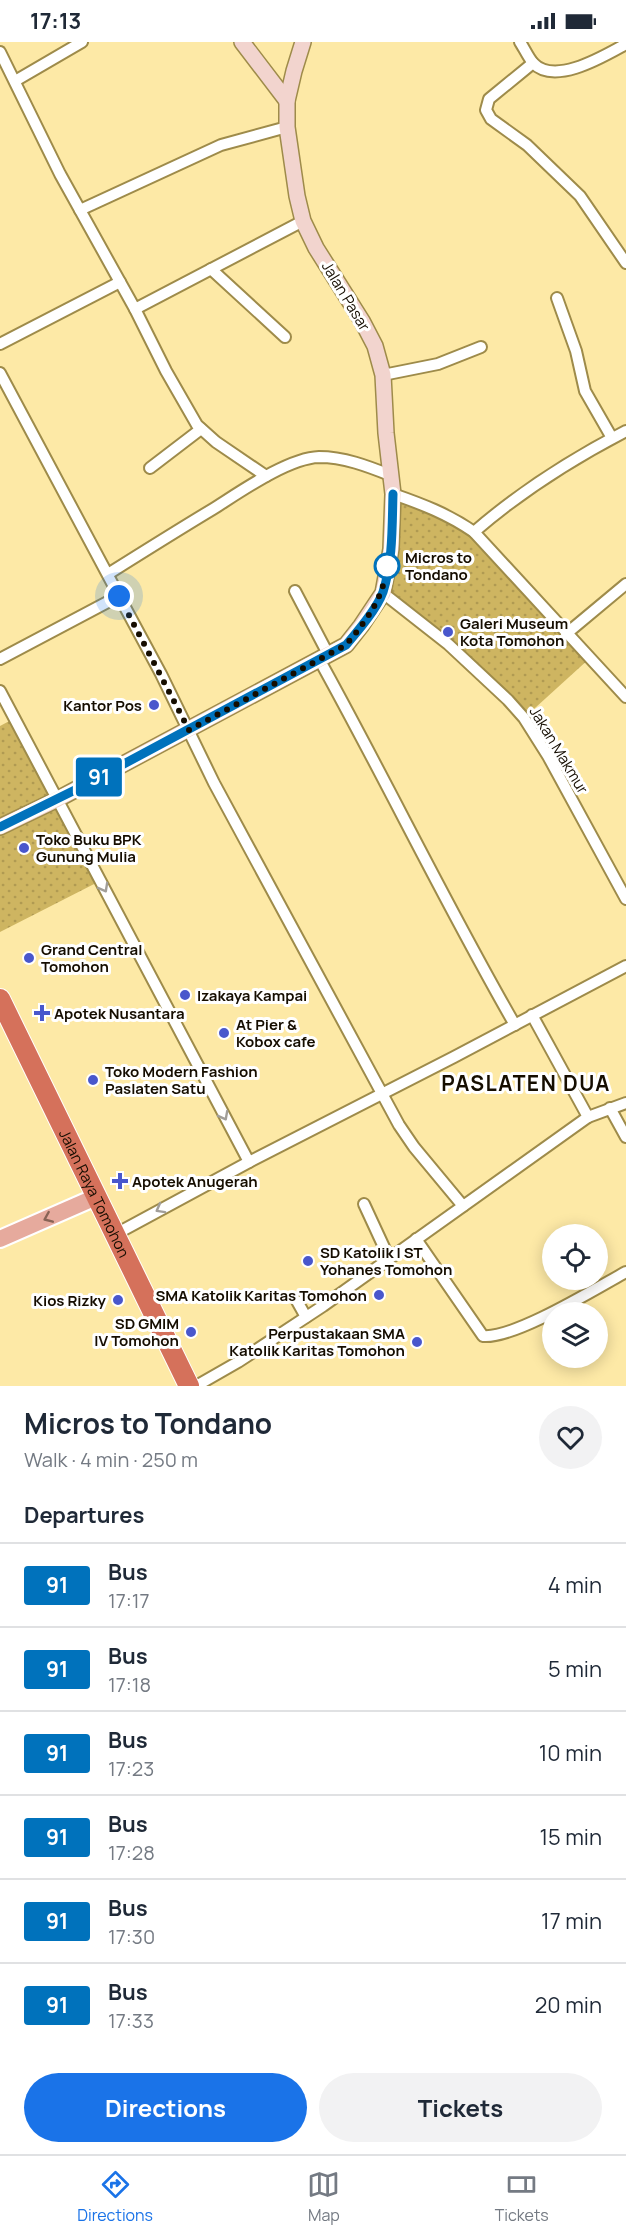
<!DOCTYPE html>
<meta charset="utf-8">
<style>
:root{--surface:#fff;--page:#f2f2f3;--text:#1f2937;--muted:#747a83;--line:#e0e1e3;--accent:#1a73e8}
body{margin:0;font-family:Manrope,sans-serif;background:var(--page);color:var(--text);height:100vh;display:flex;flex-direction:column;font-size:22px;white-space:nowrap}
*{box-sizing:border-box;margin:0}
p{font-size:20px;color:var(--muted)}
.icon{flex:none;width:33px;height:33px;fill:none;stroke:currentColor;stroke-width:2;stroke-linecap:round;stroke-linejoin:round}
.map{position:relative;height:1344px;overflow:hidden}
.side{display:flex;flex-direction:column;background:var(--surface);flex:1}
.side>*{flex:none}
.badge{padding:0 12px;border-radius:4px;font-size:21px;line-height:39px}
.controls{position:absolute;left:542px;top:1182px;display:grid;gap:12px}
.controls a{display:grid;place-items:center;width:66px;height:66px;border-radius:50%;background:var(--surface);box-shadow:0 3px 15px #0003;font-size:30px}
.you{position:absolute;width:30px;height:30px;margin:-15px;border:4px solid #fff;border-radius:50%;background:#1a73e8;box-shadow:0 0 0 9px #1a73e833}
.map>.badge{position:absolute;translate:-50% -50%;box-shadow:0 0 0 3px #fff}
h2{padding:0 24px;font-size:22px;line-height:54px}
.round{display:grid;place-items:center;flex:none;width:63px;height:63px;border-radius:32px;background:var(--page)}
.summary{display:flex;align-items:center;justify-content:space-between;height:102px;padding:0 24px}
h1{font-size:28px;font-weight:700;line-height:45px}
.button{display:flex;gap:12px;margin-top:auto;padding:12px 24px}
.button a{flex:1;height:69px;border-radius:36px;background:var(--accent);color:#fff;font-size:24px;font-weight:700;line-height:69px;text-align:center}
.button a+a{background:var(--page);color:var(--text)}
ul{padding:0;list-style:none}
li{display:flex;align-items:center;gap:18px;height:84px;padding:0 24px;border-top:2px solid var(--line)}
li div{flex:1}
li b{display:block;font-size:22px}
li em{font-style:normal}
li .badge{min-width:66px;font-weight:700;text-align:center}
.status{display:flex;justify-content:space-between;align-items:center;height:42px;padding:0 30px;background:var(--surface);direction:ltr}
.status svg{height:16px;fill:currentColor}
.menu{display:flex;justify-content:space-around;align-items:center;height:84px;border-top:2px solid var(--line);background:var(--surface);font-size:16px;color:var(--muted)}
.menu a{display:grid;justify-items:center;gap:3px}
.menu .current{color:var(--accent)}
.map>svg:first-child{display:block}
.grass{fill:url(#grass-dots)}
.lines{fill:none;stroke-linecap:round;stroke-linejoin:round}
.street-casing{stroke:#9e8b4a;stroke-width:14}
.secondary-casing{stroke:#9e8b4a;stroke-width:18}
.primary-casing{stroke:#fff;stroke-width:20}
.highway-casing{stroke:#fff;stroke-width:22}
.street{stroke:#fff;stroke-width:10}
.secondary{stroke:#f2d4ce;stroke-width:15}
.primary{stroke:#e6aa9d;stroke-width:16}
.highway{stroke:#d5715b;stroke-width:20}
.oneway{stroke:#a19e99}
.oneway2{stroke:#886356}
.line-casing{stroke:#fff;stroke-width:14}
.line{stroke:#0072bc;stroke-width:9}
.walk{stroke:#150d00;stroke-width:6;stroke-dasharray:0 10.8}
.stop-dot{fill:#fff;stroke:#0072bc;stroke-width:3}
.poi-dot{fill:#4957cc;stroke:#fff;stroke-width:2}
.labels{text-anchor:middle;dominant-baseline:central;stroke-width:6;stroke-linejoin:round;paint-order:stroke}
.street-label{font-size:15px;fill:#150d00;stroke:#fff}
.stop-label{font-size:15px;font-weight:bold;fill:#150d00;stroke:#fff;text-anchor:start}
.poi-label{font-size:15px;font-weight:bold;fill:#150d00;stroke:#fff;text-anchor:start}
.district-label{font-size:21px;font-weight:bold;letter-spacing:1.5px;fill:#150d00;stroke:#fff}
</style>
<div class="status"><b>17:13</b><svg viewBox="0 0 49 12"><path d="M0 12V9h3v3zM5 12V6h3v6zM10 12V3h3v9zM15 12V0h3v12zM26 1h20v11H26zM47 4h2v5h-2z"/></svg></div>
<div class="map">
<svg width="626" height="1344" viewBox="0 0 626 1344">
<defs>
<pattern id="grass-dots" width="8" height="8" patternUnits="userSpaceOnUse" patternTransform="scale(1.5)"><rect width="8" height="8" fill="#ceb561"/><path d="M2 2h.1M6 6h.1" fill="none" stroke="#b09a52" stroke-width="1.8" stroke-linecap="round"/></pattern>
</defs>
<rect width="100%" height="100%" fill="#fde9a6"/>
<g class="grass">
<path d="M393 452 453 475 590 616 524 676 383 551Z"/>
<path d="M15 676 100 839 0 890V684Z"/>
</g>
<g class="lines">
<defs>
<g id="street">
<path d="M520 0C524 6 528 15 533 21 555 44 604 14 626 2"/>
<path d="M0 10 60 132 120 240"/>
<path d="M533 21 489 57 486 68 491 77 527 103 580 154 626 221"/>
<path d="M15 39 82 0"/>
<path d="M80 168 221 103 287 85"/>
<path d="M211 227 285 295"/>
<path d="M557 256 576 309 585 349 612 396"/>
<path d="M135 267 166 329 197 383 216 400 266 434"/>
<path d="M0 302 120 240 135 267 303 179"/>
<path d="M0 331 119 554 0 617"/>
<path d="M383 333 438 322 481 305"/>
<path d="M150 426 201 387"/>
<path d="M393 452C422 462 448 472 474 490L626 655"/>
<path d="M474 490C520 450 572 417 626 389"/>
<path d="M108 532C143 510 178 488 213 467 240 450 288 416 319 415 344 415 367 424 390 433"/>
<path d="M295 549 328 612"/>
<path d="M383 551 448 602 508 658 524 676 548 714 626 857"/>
<path d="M119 554 161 632 214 741 399 1083 414 1105 463 1164"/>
<path d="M566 592 626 542"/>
<path d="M319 617C386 738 446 863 515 983"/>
<path d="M0 649 249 1120"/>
<path d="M532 973 588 1075"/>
<path d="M610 1066 626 1095"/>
<path d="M364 1162 389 1216"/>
<path d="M114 1193 249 1120 454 1015 626 924"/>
<path d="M416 1197 483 1294C514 1297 595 1247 626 1230"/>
<path d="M297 1259 306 1275"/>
<path d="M196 1344 238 1320 323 1264 588 1075 626 1061"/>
</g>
<g id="secondary">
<path d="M242 0 287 59"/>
<path d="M0 785 58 757 346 603 361 584 383 551 391 507 393 452 386 391 383 333 375 304 362 279 316 206 303 179 297 154 287 85V59L294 29 303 0"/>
</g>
<path id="primary" d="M0 1197 96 1155"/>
<g id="highway">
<path id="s1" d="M0 957 189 1344"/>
</g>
</defs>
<use href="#street" class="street-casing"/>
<use href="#secondary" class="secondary-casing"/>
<use href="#primary" class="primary-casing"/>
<use href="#highway" class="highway-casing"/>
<use href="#street" class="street"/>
<use href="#secondary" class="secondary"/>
<use href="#primary" class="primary"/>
<use href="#highway" class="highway"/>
</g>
<defs><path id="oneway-chevron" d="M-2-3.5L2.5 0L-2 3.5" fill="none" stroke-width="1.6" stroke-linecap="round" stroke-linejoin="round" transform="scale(1.5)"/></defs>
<g class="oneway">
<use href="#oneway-chevron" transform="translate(104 846) rotate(61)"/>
<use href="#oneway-chevron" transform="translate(224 1074) rotate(62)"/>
<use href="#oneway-chevron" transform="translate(160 1167) rotate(151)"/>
</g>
<use class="oneway2" href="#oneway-chevron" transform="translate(48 1176) rotate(157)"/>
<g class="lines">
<defs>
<path id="line" d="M0 785 77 747 346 603C358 589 377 567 383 550 393 519 392 484 393 452"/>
</defs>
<use href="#line" class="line-casing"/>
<use href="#line" class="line"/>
<path class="walk" d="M119 554 189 688 346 603C367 577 383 558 387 524"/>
</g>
<circle class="stop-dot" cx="387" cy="524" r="12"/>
<g class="poi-dot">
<circle cx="448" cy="590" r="6"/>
<circle cx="154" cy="663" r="6"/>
<circle cx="24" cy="806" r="6"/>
<circle cx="29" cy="916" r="6"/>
<circle cx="185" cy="953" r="6"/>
<path d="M39 962h6v6h6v6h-6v6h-6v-6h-6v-6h6z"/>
<circle cx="224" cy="991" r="6"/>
<circle cx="93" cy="1038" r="6"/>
<path d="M117 1130h6v6h6v6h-6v6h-6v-6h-6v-6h6z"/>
<circle cx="308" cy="1219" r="6"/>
<circle cx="379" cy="1253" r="6"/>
<circle cx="118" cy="1258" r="6"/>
<circle cx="191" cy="1290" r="6"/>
<circle cx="417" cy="1300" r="6"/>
</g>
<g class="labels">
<g class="street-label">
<text transform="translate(346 254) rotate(59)">Jalan Pasar</text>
<text transform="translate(559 708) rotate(59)">Jakan Makmur</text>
<text stroke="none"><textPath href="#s1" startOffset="216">Jalan Raya Tomohon</textPath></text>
</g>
<g class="stop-label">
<text x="405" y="515">Micros to<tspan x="405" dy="17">Tondano</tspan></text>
</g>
<g class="poi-label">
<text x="460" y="581">Galeri Museum<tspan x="460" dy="17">Kota Tomohon</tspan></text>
<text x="142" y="663" text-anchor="end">Kantor Pos</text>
<text x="36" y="797">Toko Buku BPK<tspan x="36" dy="17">Gunung Mulia</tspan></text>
<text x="41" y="907">Grand Central<tspan x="41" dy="17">Tomohon</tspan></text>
<text x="197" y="953">Izakaya Kampai</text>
<text x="54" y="971">Apotek Nusantara</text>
<text x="236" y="982">At Pier &amp;<tspan x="236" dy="17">Kobox cafe</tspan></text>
<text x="105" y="1029">Toko Modern Fashion<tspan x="105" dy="17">Paslaten Satu</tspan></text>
<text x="132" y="1139">Apotek Anugerah</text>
<text x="320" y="1210">SD Katolik I ST<tspan x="320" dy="17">Yohanes Tomohon</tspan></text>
<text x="367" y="1253" text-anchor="end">SMA Katolik Karitas Tomohon</text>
<text x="106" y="1258" text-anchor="end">Kios Rizky</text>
<text x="179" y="1281" text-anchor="end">SD GMIM<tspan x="179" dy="17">IV Tomohon</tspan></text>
<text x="405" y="1291" text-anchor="end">Perpustakaan SMA<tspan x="405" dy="17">Katolik Karitas Tomohon</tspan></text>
</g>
<g class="district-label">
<text x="526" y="1041">PASLATEN DUA</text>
</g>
</g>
</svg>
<div class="controls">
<a><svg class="icon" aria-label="locate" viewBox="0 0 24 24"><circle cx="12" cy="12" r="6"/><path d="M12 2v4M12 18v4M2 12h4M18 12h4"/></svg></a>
<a><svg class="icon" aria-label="layers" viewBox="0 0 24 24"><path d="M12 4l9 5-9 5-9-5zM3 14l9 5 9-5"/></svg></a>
</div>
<div class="you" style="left:119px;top:554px"></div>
<b class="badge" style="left:99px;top:735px;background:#0072bc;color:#fff">91</b>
</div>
<section class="side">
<div class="summary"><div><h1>Micros to Tondano</h1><p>Walk · 4 min · 250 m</p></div><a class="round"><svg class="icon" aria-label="heart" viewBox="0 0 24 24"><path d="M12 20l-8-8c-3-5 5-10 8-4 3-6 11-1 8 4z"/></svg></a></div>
<h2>Departures</h2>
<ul>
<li><span class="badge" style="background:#0072bc;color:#fff">91</span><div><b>Bus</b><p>17:17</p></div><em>4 min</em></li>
<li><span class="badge" style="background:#0072bc;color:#fff">91</span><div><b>Bus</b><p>17:18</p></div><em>5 min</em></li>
<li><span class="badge" style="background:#0072bc;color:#fff">91</span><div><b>Bus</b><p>17:23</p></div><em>10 min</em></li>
<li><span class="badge" style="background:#0072bc;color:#fff">91</span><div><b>Bus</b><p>17:28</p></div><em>15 min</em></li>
<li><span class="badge" style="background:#0072bc;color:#fff">91</span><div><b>Bus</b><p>17:30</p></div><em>17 min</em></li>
<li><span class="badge" style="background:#0072bc;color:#fff">91</span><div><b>Bus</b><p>17:33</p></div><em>20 min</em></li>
</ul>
<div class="button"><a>Directions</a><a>Tickets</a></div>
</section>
<nav class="menu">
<a class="current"><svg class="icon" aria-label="directions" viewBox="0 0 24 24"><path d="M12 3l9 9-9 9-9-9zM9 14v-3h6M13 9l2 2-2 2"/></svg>Directions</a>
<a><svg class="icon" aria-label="map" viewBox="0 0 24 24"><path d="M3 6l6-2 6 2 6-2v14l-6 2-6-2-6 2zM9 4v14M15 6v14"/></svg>Map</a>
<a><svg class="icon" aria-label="tickets" viewBox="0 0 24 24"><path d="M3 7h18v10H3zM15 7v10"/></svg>Tickets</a>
</nav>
